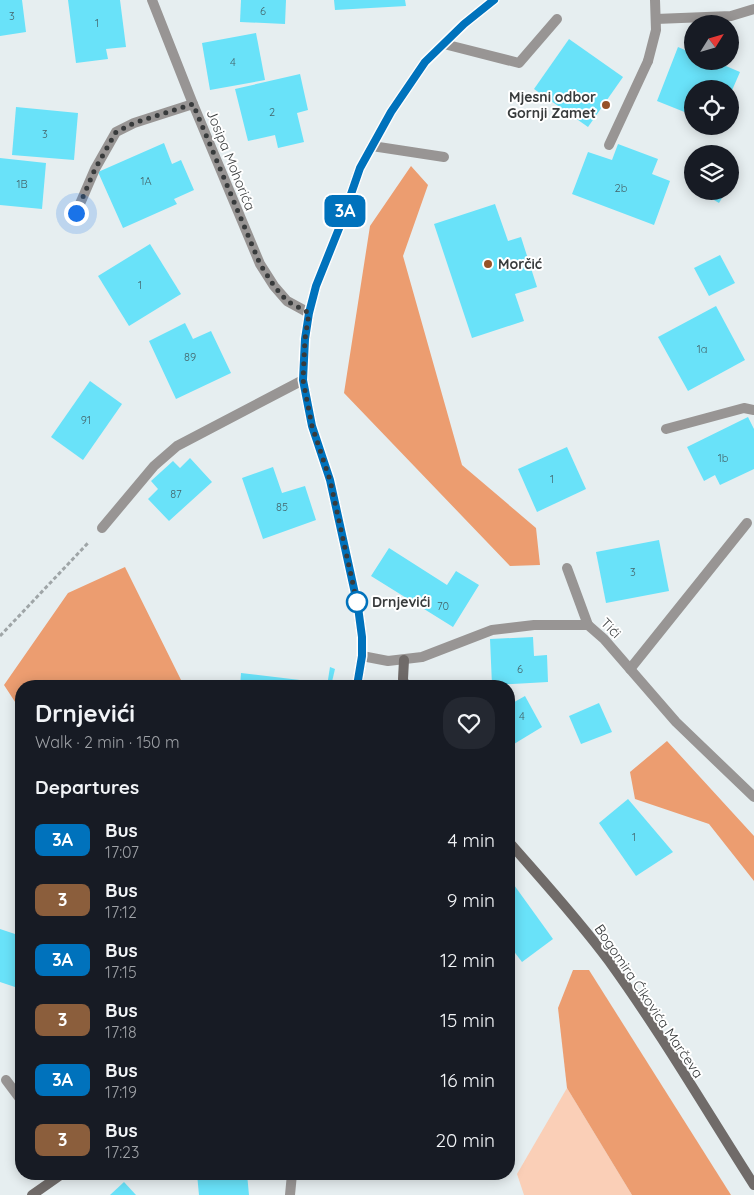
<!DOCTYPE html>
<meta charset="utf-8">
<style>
:root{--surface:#171b24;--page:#242831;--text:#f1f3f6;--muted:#9ea1a6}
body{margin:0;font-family:Quicksand,sans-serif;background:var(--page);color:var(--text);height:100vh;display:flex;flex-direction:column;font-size:19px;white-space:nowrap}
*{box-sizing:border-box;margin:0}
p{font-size:16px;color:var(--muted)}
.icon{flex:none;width:28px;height:28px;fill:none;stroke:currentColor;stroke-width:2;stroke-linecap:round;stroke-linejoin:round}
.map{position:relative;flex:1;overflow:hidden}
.side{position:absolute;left:15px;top:680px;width:500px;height:500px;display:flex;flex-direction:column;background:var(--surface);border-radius:20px;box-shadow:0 2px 12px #0003}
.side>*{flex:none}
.badge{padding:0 10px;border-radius:8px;font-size:18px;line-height:32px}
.needle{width:32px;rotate:53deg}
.fabs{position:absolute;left:684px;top:15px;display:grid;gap:10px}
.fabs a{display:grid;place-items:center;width:55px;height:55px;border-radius:50%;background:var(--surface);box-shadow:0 2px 12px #0003;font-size:25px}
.you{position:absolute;width:25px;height:25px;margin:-12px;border:4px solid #fff;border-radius:50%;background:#1a73e8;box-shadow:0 0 0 8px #1a73e833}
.map>.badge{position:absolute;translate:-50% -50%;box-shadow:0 0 0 2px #fff}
h2{padding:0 20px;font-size:19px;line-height:45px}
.round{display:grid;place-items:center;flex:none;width:52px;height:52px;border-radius:20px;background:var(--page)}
.summary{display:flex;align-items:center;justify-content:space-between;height:85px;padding:0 20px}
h1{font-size:24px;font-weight:700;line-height:38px}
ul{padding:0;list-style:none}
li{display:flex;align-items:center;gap:15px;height:60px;padding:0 20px}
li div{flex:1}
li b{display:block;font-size:19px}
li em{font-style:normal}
li .badge{min-width:55px;font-weight:700;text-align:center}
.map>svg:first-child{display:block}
.green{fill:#facfb7}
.forest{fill:#ec9d70}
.building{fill:#69e2f9}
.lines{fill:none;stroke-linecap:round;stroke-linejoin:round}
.path{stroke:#9fa5a7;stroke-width:3;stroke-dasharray:4 2.5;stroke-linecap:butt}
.lane{stroke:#989594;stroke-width:10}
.street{stroke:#989594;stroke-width:10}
.secondary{stroke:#706b69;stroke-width:10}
.line-casing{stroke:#fff;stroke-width:11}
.line{stroke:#0072bc;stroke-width:8}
.walk{stroke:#383b3c;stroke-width:5;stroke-dasharray:0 9}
.poi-dot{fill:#975228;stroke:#fff;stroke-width:2}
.stop-dot{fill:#fff;stroke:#0072bc;stroke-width:2.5}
.labels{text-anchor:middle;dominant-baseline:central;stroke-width:4;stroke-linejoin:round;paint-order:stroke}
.number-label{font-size:11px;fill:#44656b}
.poi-label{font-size:14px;font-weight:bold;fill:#383b3c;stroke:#fff;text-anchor:end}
.street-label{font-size:14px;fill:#383b3c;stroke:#fff}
.stop-label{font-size:14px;font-weight:bold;fill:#383b3c;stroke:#fff;text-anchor:start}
</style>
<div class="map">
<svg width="754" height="1195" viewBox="0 0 754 1195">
<rect width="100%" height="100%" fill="#e6eef0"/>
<path class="green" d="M567 1088 632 1195H524L517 1174Z"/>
<g class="forest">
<path d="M411 166 428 185 403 256 462 465 536 528 540 565 510 566 344 393 370 226Z"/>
<path d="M125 567 184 686H21V711L4 685 68 593Z"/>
<path d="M667 741 754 836V881L709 824 635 799 630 772Z"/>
<path d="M573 970H589L731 1195H632L567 1088 558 1008Z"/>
</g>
<g class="building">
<path d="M0 0H22L26 32 0 36Z"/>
<path d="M68 0H120L126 47 106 49 108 59 76 63Z"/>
<path d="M241 0H286L285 24 240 22Z"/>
<path d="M334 0H405L406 6 335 10Z"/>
<path d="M256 33 265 80 210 90 202 43Z"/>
<path d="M569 39 623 77 588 127 534 89Z"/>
<path d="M678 47 692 53V61H714L740 72 730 95V89H692V115L657 101Z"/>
<path d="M300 74 308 110 297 113 304 142 278 148 275 135 248 141 235 89Z"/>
<path d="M16 107 78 113 74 160 12 155Z"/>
<path d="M164 143 172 164 181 160 194 190 174 199 177 204 123 228 98 172Z"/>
<path d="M618 144 658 159 652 174 670 181 654 225 572 194 588 152 612 160Z"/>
<path d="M0 158 46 163 42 209 0 205Z"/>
<path d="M699 191H726L719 203Z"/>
<path d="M495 204 508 241 521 237 537 287 515 294 524 321 472 338 434 224Z"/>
<path d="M150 244 181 294 129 326 98 276Z"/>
<path d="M720 255 735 283 709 296 694 268Z"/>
<path d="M716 306 745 360 688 391 658 337Z"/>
<path d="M185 323 193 339 211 331 231 373 176 399 149 341Z"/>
<path d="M90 381 122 404 83 460 51 437Z"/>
<path d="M748 417 754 429V469L720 485 715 475 704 481 687 447Z"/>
<path d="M567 447 586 489 537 512 518 469Z"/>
<path d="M190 458 212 482 169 521 148 499 158 489 151 481 173 461 180 468Z"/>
<path d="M273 467 282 493 305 486 316 520 263 539 242 478Z"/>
<path d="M659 540 669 591 606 603 596 552Z"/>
<path d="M389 548 447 585 456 571 479 585 453 627 371 576Z"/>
<path d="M533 637 534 656 547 655 548 682 492 685 490 639Z"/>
<path d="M330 667 335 669 331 686H327Z"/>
<path d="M241 673 300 680 299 686H240Z"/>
<path d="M525 696 542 727 509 747V705Z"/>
<path d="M599 703 612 732 581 744 569 716Z"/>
<path d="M628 799 673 852 636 876 599 823Z"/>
<path d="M509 878 553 939 522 962 509 945Z"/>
<path d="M0 929 21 936V989L0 982Z"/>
<path d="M197 1174H247L249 1195H199Z"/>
<path d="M124 1182 136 1195H110Z"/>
</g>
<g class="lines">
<path class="path" d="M0 636 88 543"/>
<g class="lane">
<path d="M656 19 731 16 754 9"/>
<path d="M444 44 519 63 557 19"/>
<path d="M609 145 648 61"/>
<path d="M372 146 444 157"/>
<path d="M76 213 95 169 116 132 134 123 193 104"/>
<path d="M666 429 744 408 754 410"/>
<path d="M567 568 588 625"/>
<path d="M630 669 747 523"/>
<path d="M6 1080 21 1100"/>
</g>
<g class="street">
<path d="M152 0 193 104 260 264 274 286 287 301 309 313"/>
<path d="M648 61 656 30 655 0"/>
<path d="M102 528 154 466 177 446 303 380"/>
<path d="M362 656 388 661 422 657 492 630 534 625H588L604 639 676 722 754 797"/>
<path d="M290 1195 292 1174"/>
</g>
<g class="secondary">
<path d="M404 660 403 679 405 686"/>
<path d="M357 686 362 656V637L358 607 330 480 312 426 303 380 305 339 309 313 316 286 340 226 360 168 391 112 425 62 464 24 494 0"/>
<path d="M509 842C543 881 578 919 609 961 661 1033 706 1110 754 1185"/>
<path d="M32 1195 62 1174"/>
</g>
</g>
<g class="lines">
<defs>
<path id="line" d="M357 686 362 656V637L358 607 330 480 312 426 303 380 305 339 309 313 316 286 340 226 360 168 391 112 425 62 464 24 494 0"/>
</defs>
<use href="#line" class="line-casing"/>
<use href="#line" class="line"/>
<path class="walk" d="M76 213 95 169 116 132 134 123 193 104 260 264 274 286 287 301 309 313 305 339 303 380 312 426 330 480 358 607 357 602"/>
</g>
<g class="poi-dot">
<circle cx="606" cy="105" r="5"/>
<circle cx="488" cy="264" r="5"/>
</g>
<circle class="stop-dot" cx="357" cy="602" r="10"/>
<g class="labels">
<g class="number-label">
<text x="263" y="11">6</text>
<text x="12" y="16">3</text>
<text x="97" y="23">1</text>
<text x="233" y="62">4</text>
<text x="272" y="112">2</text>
<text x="45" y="134">3</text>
<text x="146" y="181">1A</text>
<text x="22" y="184">1B</text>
<text x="621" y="188">2b</text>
<text x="140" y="285">1</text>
<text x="702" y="349">1a</text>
<text x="190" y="357">89</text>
<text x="86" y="420">91</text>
<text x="723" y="458">1b</text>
<text x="552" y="479">1</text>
<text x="176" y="494">87</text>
<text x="282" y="507">85</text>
<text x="633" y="572">3</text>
<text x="443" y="606">70</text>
<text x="520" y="669">6</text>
<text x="522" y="716">4</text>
<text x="634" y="837">1</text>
</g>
<g class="poi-label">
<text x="596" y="97">Mjesni odbor<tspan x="596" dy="16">Gornji Zamet</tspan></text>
<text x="498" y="264" text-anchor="start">Morčić</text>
</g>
<g class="street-label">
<text transform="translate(231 160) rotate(68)">Josipa Mohorića</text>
<text transform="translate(611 628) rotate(45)">Tići</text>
<text transform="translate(649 1001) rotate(56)">Bogomira Ćikovića Marčeva</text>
</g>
<g class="stop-label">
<text x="372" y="602">Drnjevići</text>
</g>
</g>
</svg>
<div class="fabs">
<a><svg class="needle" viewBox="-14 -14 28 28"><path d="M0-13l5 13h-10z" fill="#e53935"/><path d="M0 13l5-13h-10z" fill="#9ea1a6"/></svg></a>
<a><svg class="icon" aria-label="locate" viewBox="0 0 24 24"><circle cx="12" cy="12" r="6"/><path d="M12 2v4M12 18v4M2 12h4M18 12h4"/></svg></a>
<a><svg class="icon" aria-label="layers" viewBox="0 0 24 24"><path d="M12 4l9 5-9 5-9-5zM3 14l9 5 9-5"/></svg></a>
</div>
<div class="you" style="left:76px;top:213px"></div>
<b class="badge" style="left:345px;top:211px;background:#0072bc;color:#fff">3A</b>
<section class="side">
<div class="summary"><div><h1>Drnjevići</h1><p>Walk · 2 min · 150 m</p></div><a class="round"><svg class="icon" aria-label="heart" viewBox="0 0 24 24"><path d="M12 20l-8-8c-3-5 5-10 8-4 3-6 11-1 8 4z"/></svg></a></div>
<h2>Departures</h2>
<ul>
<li><span class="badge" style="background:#0072bc;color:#fff">3A</span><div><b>Bus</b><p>17:07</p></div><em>4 min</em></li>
<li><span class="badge" style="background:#8b5e3c;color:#fff">3</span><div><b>Bus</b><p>17:12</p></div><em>9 min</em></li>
<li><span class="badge" style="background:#0072bc;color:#fff">3A</span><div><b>Bus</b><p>17:15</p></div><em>12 min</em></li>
<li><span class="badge" style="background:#8b5e3c;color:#fff">3</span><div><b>Bus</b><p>17:18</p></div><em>15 min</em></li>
<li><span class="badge" style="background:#0072bc;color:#fff">3A</span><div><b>Bus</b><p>17:19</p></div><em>16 min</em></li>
<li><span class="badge" style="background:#8b5e3c;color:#fff">3</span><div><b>Bus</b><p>17:23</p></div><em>20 min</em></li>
</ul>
</section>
</div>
